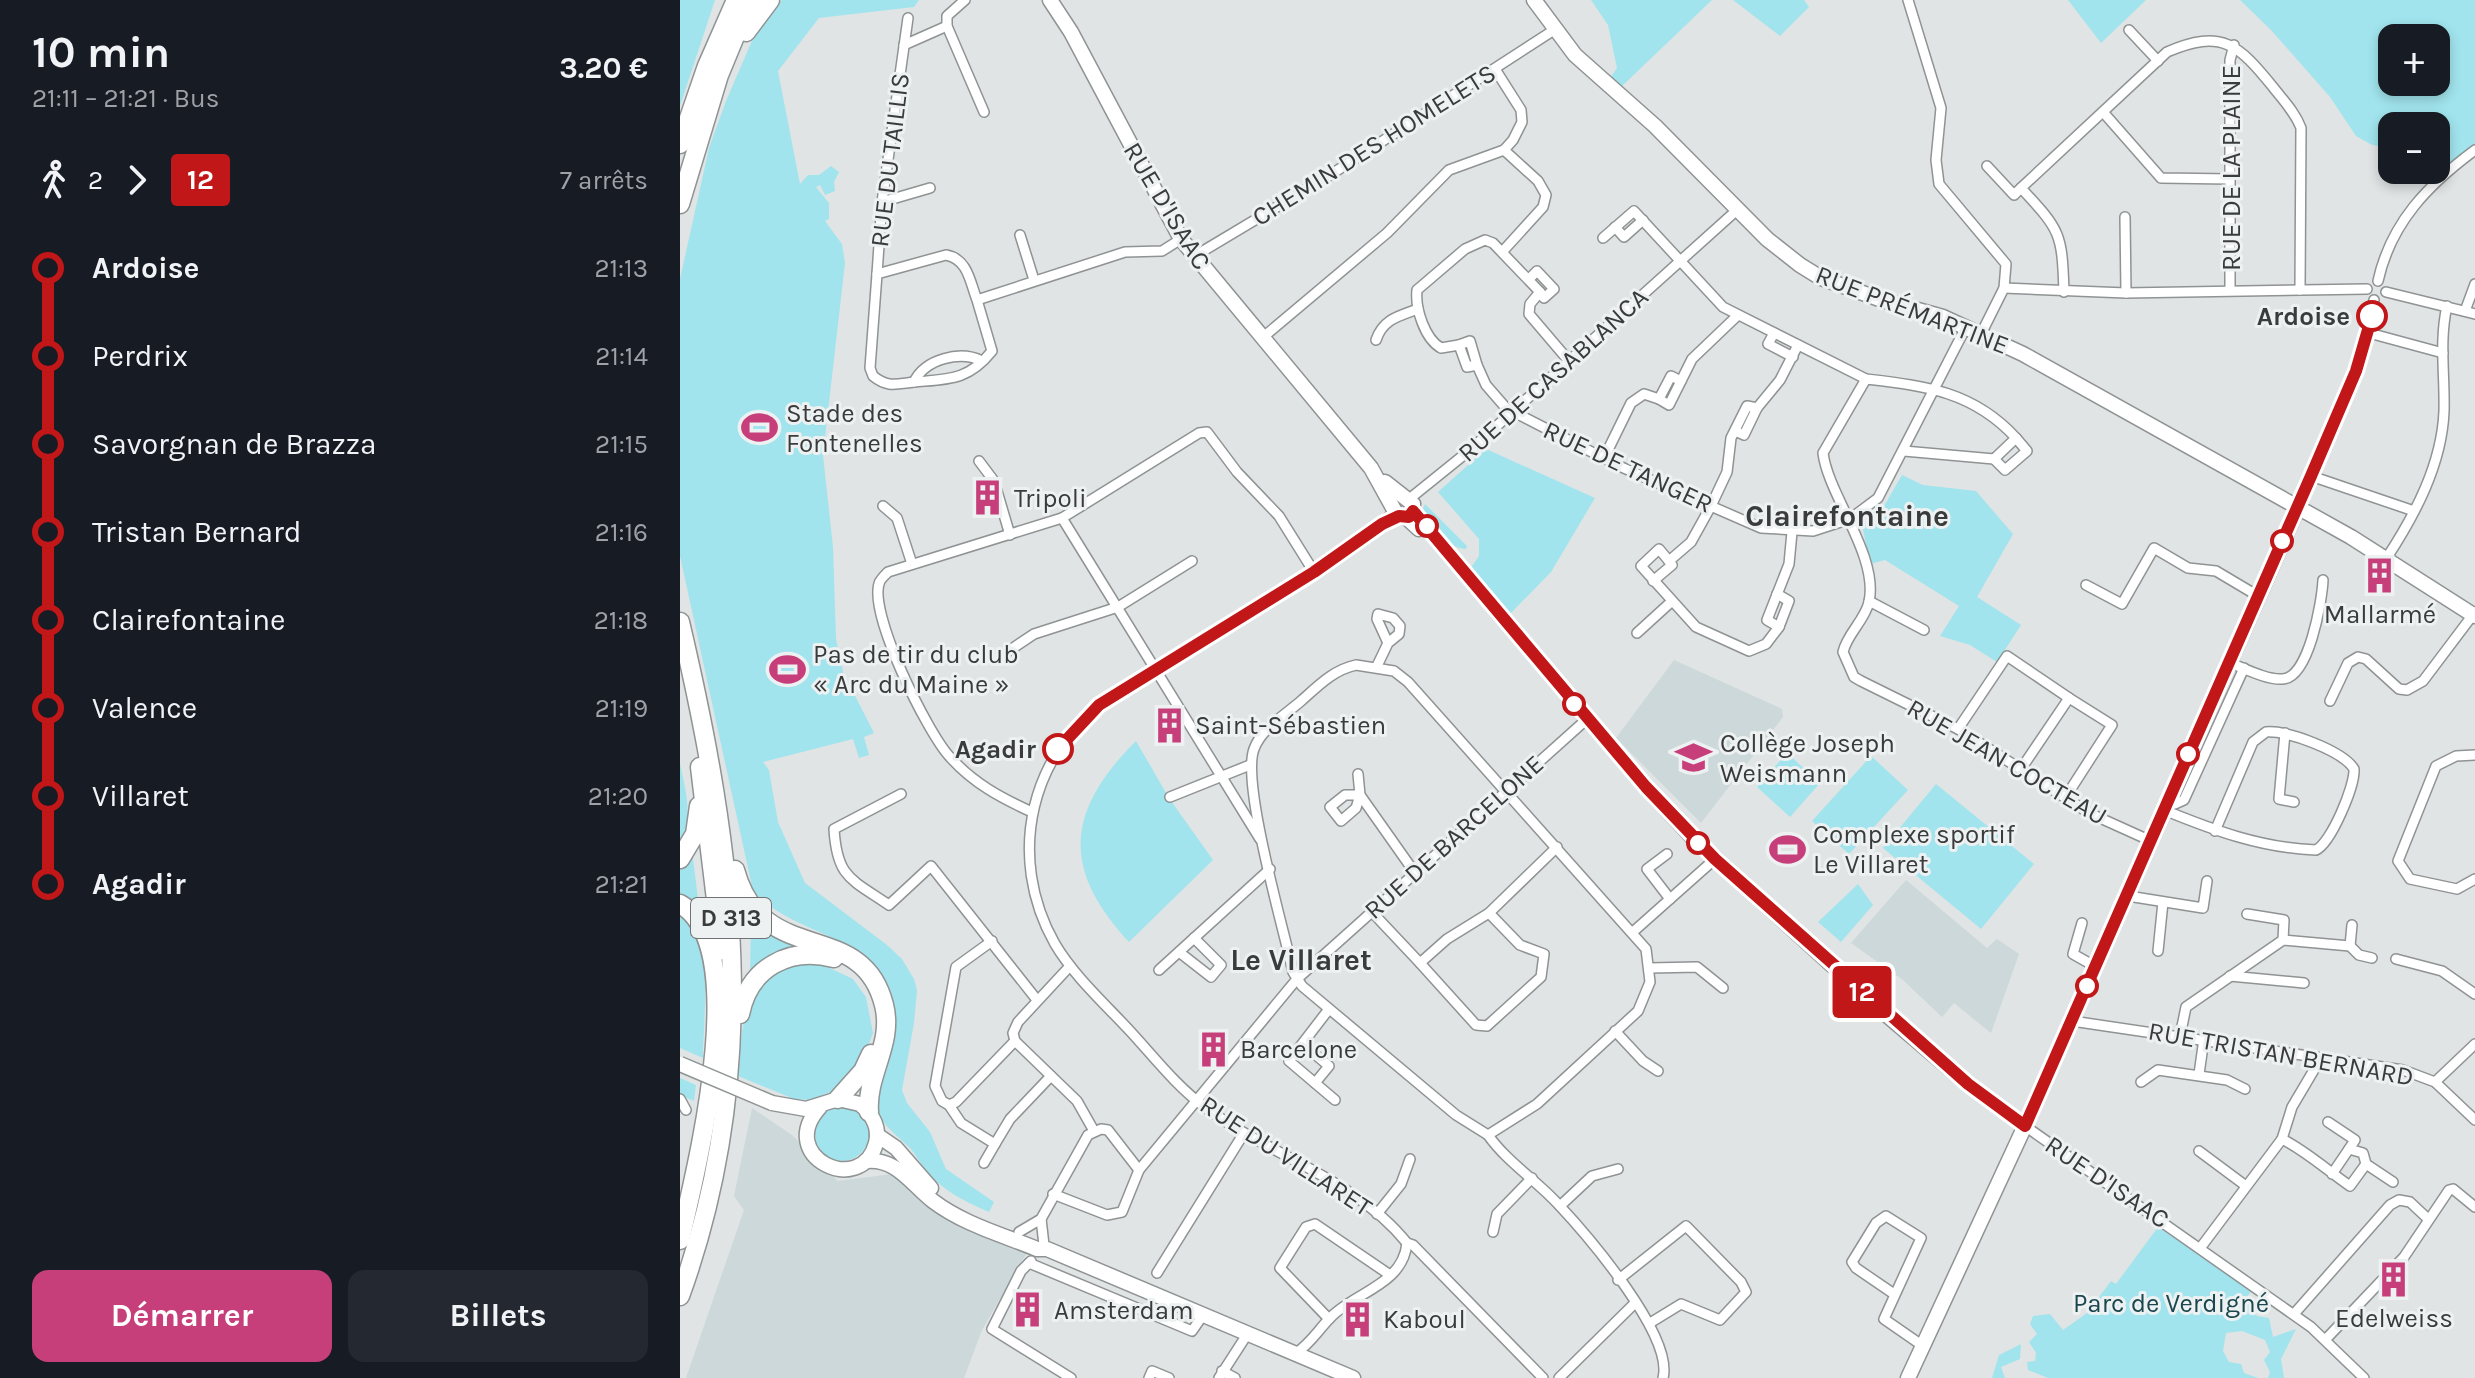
<!DOCTYPE html>
<html lang="fr">
<meta charset="utf-8">
<style>
:root{--surface:#171b24;--page:#242831;--text:#f1f3f6;--muted:#9ea1a6;--accent:#c73f7a}
body{margin:0;font-family:Karla,sans-serif;background:var(--page);color:var(--text);height:100vh;display:flex;flex-direction:column;font-size:30px;white-space:nowrap}
*{box-sizing:border-box;margin:0}
p{font-size:26px;color:var(--muted)}
.icon{flex:none;width:44px;height:44px;fill:none;stroke:currentColor;stroke-width:2;stroke-linecap:round;stroke-linejoin:round}
.map{position:relative;flex:1;overflow:hidden}
.details{display:flex;flex-direction:column;background:var(--surface);width:680px}
.details>*{flex:none}
.badge{padding:0 16px;border-radius:6px;font-size:28px;line-height:52px}
.buttons{position:absolute;left:1698px;top:24px;display:grid;gap:16px}
.buttons a{display:grid;place-items:center;width:72px;height:72px;border-radius:16px;background:var(--surface);box-shadow:0 4px 12px #0003;font-size:40px}
.map>.badge{position:absolute;translate:-50% -50%;box-shadow:0 0 0 4px #fff}
.legs{display:flex;align-items:center;gap:12px;height:88px;padding:0 32px;font-size:26px}
.legs p{margin-inline-start:auto}
.head{display:flex;align-items:center;justify-content:space-between;height:136px;padding:0 32px}
h1{font-size:44px;font-weight:700;line-height:60px}
.cta{display:flex;gap:16px;margin-top:auto;padding:16px 32px}
.cta a{flex:1;height:92px;border-radius:16px;background:var(--accent);color:#fff;font-size:32px;font-weight:700;line-height:92px;text-align:center}
.cta a+a{background:var(--page);color:var(--text)}
ul{padding:0 32px;list-style:none}
li{display:flex;align-items:center;gap:28px;height:88px;font-size:30px}
li i{display:grid;place-items:center;width:12px;height:100%;margin:0 10px;background:currentColor}
li i::after{content:'';width:20px;height:20px;margin:-10px;border:6px solid;border-radius:50%;background:var(--surface)}
li p{margin-inline-start:auto}
li:first-child i{background:linear-gradient(#0000 50%,currentColor 0)}
li:last-child i{background:linear-gradient(currentColor 50%,#0000 0)}
main{display:flex;flex:1;min-height:0}
.map>svg:first-child{display:block}
.built{fill:#ccd8d9}
.green{fill:#a1e4ed;fill-rule:evenodd}
.lines{fill:none;stroke-linecap:round;stroke-linejoin:round}
.street-casing{stroke:#8f9393;stroke-width:12}
.secondary-casing{stroke:#8f9393;stroke-width:17}
.primary-casing{stroke:#8f9393;stroke-width:17}
.highway-casing{stroke:#8f9393;stroke-width:21}
.street{stroke:#fff;stroke-width:9}
.secondary{stroke:#fff;stroke-width:14}
.primary{stroke:#fff;stroke-width:14}
.highway{stroke:#fff;stroke-width:18}
.primary-bridge-casing{stroke:#8f9393;stroke-width:17;stroke-linecap:butt}
.primary-bridge{stroke:#fff;stroke-width:14}
.line-1-casing{stroke:#fff;stroke-width:18}
.line-1{stroke:#c11718;stroke-width:12}
.stop-1-dot{fill:#fff;stroke:#c11718;stroke-width:4}
.labels{text-anchor:middle;dominant-baseline:central;stroke-width:6;stroke-linejoin:round;paint-order:stroke}
.shield{fill:#eef1f2;stroke:#707273;stroke-width:2}
.shield-label{font-size:24px;font-weight:bold;fill:#3a3c3c}
.street-label{font-size:26px;fill:#3a3c3c;stroke:#eef1f2}
.stop-label{font-size:26px;font-weight:bold;fill:#3a3c3c;stroke:#eef1f2;text-anchor:end}
.poi-label{font-size:26px;fill:#3a3c3c;stroke:#eef1f2;text-anchor:start}
.park-label{font-size:26px;fill:#1a484e;stroke:#eef1f2}
.quarter-label{font-size:30px;font-weight:bold;fill:#3a3c3c;stroke:#eef1f2}
</style>
<main>
<section class="details">
<div class="head"><div><h1>10 min</h1><p>21:11 – 21:21 · Bus</p></div><b>3.20 €</b></div>
<div class="legs"><svg class="icon" aria-label="walk" viewBox="0 0 24 24"><circle cx="13" cy="4" r="2"/><path d="M13 8l-2 6 4 7M11 14l-3 7M7 12l3-4h3l4 4"/></svg>2<svg class="icon" aria-label="forward" viewBox="0 0 24 24"><path d="M9 5l7 7-7 7"/></svg><b class="badge" style="background:#c11718;color:#fff">12</b><p>7 arrêts</p></div>
<ul>
<li><i style="color:#c11718"></i><b>Ardoise</b><p>21:13</p></li>
<li><i style="color:#c11718"></i><span>Perdrix</span><p>21:14</p></li>
<li><i style="color:#c11718"></i><span>Savorgnan de Brazza</span><p>21:15</p></li>
<li><i style="color:#c11718"></i><span>Tristan Bernard</span><p>21:16</p></li>
<li><i style="color:#c11718"></i><span>Clairefontaine</span><p>21:18</p></li>
<li><i style="color:#c11718"></i><span>Valence</span><p>21:19</p></li>
<li><i style="color:#c11718"></i><span>Villaret</span><p>21:20</p></li>
<li><i style="color:#c11718"></i><b>Agadir</b><p>21:21</p></li>
</ul>
<div class="cta"><a>Démarrer</a><a>Billets</a></div>
</section>
<div class="map">
<svg width="1795" height="1378" viewBox="0 0 1795 1378">
<rect width="100%" height="100%" fill="#e0e4e5"/>
<g class="built">
<path d="M994 660 1102 709 1103 717 1021 823 936 738Z"/>
<path d="M1226 880 1307 948 1317 939 1339 954 1311 1033 1274 1003 1262 1017 1223 980 1171 943Z"/>
<path d="M72 1108 112 1135 158 1181 212 1174 348 1251 302 1330 284 1378H6L64 1210 54 1196Z"/>
</g>
<g class="green">
<path d="M0 0H35L0 106Z"/>
<path d="M102 0H239L234 7 139 18 98 71 120 184 128 175H139L151 166 159 172 154 182 155 191 145 195 140 185 136 187 149 203V219L145 221 162 244 165 263 143 455 153 547 156 639 163 672 194 733 184 737 189 755 179 758 173 739 83 762 89 770 98 822 125 883 207 945 222 959 234 979 237 990 234 1023 222 1090 227 1103 250 1132 266 1169 314 1202 309 1212C286 1202 265 1192 248 1173 241 1165 237 1156 230 1148 215 1133 193 1120 196 1094 200 1056 229 1021 206 982 176 932 111 933 73 891L0 556V279L29 148 46 101 74 36 88 14Z"/>
<path d="M911 0H1032L940 88 930 78 937 68 928 25Z"/>
<path d="M1053 0H1124L1129 7 1100 36Z"/>
<path d="M1388 0H1466L1421 43Z"/>
<path d="M1560 0H1795V150L1773 166 1756 160V126H1712V148L1692 145 1676 136 1650 97 1591 30ZM1712 38H1756V82H1712Z"/>
<path d="M806 449 915 498 871 572 830 614 790 569 799 556V539L758 492Z"/>
<path d="M1222 475 1243 485 1296 491 1333 534 1297 597 1341 625 1317 662 1290 645 1260 636 1279 606 1205 560 1190 564 1182 525 1204 506Z"/>
<path d="M745 504 787 546 786 549C767 548 754 528 741 514Z"/>
<path d="M456 741 489 798 533 860 449 942C381 869 386 811 456 741Z"/>
<path d="M1107 753 1140 783 1110 817 1077 787Z"/>
<path d="M1191 756 1228 790 1169 854 1132 821Z"/>
<path d="M0 763C4 785 15 819 0 839Z"/>
<path d="M1256 784 1354 864 1301 929 1203 848Z"/>
<path d="M12 851 20 914 0 899V866Z"/>
<path d="M1178 884 1193 905 1161 942 1138 922Z"/>
<path d="M0 910C36 937 23 1017 23 1058L0 1048Z"/>
<path d="M71 917 125 943 70 975Z"/>
<path d="M135 961 173 979 186 997 193 1033 185 1054 163 1087 130 1100 114 1099 58 1076C61 1044 61 983 97 968 108 963 123 963 135 961Z"/>
<path d="M0 1078 16 1085 14 1101 0 1095Z"/>
<circle cx="162" cy="1134" r="27"/>
<path d="M1478 1227 1572 1290 1567 1297 1577 1316 1589 1318 1593 1337 1616 1329 1601 1359 1604 1378H1588L1590 1372 1584 1360 1590 1352 1585 1340 1562 1331 1546 1333 1543 1351 1549 1362 1561 1364 1564 1373 1578 1378H1368L1348 1370 1347 1362 1355 1361 1356 1353 1349 1342 1357 1334 1350 1324 1353 1316 1370 1314 1383 1330 1407 1313 1431 1281 1436 1284Z"/>
<path d="M1341 1344 1340 1359 1321 1367 1325 1378H1312L1319 1355Z"/>
</g>
<g class="lines">
<defs>
<g id="street">
<path d="M285 0 267 16V26L304 112"/>
<path d="M1228 0 1261 108 1256 160 1259 184 1326 264 1324 288 1301 334"/>
<path d="M1449 30 1478 61"/>
<path d="M224 45 267 26"/>
<path d="M1423 112 1481 178 1550 179"/>
<path d="M1307 166 1334 195 1341 188"/>
<path d="M202 202 250 188"/>
<path d="M1445 217 1446 293"/>
<path d="M935 227 944 237 963 220"/>
<path d="M340 235 354 280"/>
<path d="M923 238 954 211 1043 307 1186 379"/>
<path d="M823 251 863 207 866 195 858 181 824 150"/>
<path d="M513 257 647 177 874 30"/>
<path d="M197 274 202 202 228 18"/>
<path d="M849 279 857 271 874 289 864 298 860 292"/>
<path d="M1698 281C1711 222 1749 184 1795 150"/>
<path d="M1324 288 1446 293 1687 289"/>
<path d="M1550 290V60L1554 45"/>
<path d="M1384 292C1382 233 1381 231 1341 188L1487 52C1542 28 1559 45 1593 87 1603 100 1615 112 1621 128L1620 290"/>
<path d="M1706 292 1795 314"/>
<path d="M297 300 312 351C288 381 268 379 234 382 216 384 208 388 193 376L190 368 197 274 266 255C288 259 290 282 297 300L445 252 482 251 501 239"/>
<path d="M1785 311 1795 284"/>
<path d="M1094 333 1088 344 1113 357"/>
<path d="M1689 333 1763 353"/>
<path d="M581 339 707 233 769 170 824 150 833 140 842 122 841 110 815 69"/>
<path d="M696 340C703 319 719 316 738 309"/>
<path d="M779 345 790 341 797 365"/>
<path d="M889 361 849 314 850 304 860 292 813 243 805 240 785 249 737 290C735 309 745 339 761 348L779 345 787 367 797 365 806 385 826 408 939 466 1081 528 1133 531 1170 519 1198 498 1286 327"/>
<path d="M234 382C245 359 280 350 302 361"/>
<path d="M979 399 989 405 1001 381"/>
<path d="M1055 431 1064 435 1077 408"/>
<path d="M1224 451 1314 459 1336 438C1293 391 1245 386 1186 379L1143 453C1148 495 1199 556 1189 602 1185 620 1167 634 1163 652L1174 677 1181 681 1278 729 1409 813 1471 841"/>
<path d="M924 458 951 403 964 394 979 399 991 376 1001 381 1012 359 1057 316"/>
<path d="M1314 459 1325 470 1347 451 1336 438"/>
<path d="M299 461 314 481 330 535"/>
<path d="M1631 476 1734 511"/>
<path d="M728 500 790 450 1057 210"/>
<path d="M203 506 217 518 232 564"/>
<path d="M1618 507C1648 440 1681 372 1694 300"/>
<path d="M715 510 702 524 634 572 435 694C350 749 325 856 375 944 394 976 424 1003 450 1031 474 1057 497 1087 526 1108 589 1155 677 1180 727 1243L733 1245 863 1378"/>
<path d="M382 518 580 839"/>
<path d="M1112 532 1109 564 1087 620 1099 627 1086 644 1069 651 1016 627 961 566 979 549 989 561 1011 542 1031 506 1047 472 1051 438 1067 406 1077 408 1100 380 1118 345"/>
<path d="M1706 559C1735 515 1762 464 1764 411 1765 375 1759 341 1767 306"/>
<path d="M973 581 992 565 989 561"/>
<path d="M1406 585 1442 604 1474 548 1508 568 1536 571 1578 596"/>
<path d="M1097 594 1109 601 1099 627"/>
<path d="M1189 601 1244 630"/>
<path d="M957 633 991 602"/>
<path d="M327 652 354 634 438 607 512 561"/>
<path d="M1548 662C1564 668 1586 680 1602 679 1629 679 1642 601 1643 580"/>
<path d="M676 665 714 671 728 682 966 949 970 982 958 1011 857 1104 808 1135 776 1115 622 986 613 972C604 930 561 783 574 749 581 729 605 715 621 701 638 686 653 670 676 665Z"/>
<path d="M697 666 708 643 719 634 720 626 713 618 698 614 697 619 708 643"/>
<path d="M1650 701 1668 663 1678 657 1686 659 1719 689 1727 690 1743 681 1795 612"/>
<path d="M1278 729 1327 656 1389 698 1341 769"/>
<path d="M1605 733 1599 799 1614 802"/>
<path d="M1795 755 1776 756 1756 766 1718 861 1730 879 1777 889 1795 879"/>
<path d="M678 774 680 795 735 873"/>
<path d="M221 794 154 829C157 878 171 879 209 905L251 866 357 1000"/>
<path d="M665 795H680L676 808 661 821 650 807Z"/>
<path d="M490 797 570 765"/>
<path d="M1385 798 1432 725 1389 698"/>
<path d="M1488 801 1495 804 1504 800 1564 668"/>
<path d="M1484 810C1533 830 1581 848 1636 850 1651 843 1675 786 1674 769 1663 751 1607 730 1586 732L1573 742 1535 831"/>
<path d="M352 812C321 798 293 783 270 757 248 734 186 610 200 581 200 580 207 573 208 572L382 518 519 433 527 432 557 472 599 516 634 572"/>
<path d="M987 854 967 869 990 899"/>
<path d="M1448 896 1523 908 1527 881"/>
<path d="M691 911 740 963 767 939 809 913 877 847"/>
<path d="M1567 914 1604 920 1603 940"/>
<path d="M1402 923 1393 954 1416 967"/>
<path d="M954 931 1035 859"/>
<path d="M312 941 276 967 255 1086 262 1101 269 1105 276 1102 335 1041"/>
<path d="M1670 946 1679 955 1692 958"/>
<path d="M1478 951 1483 902"/>
<path d="M499 952 531 977 541 965 514 938"/>
<path d="M1716 959 1762 971 1795 994"/>
<path d="M740 963 796 1025 807 1026 861 977 864 954 840 945 809 913"/>
<path d="M390 966 338 1022 333 1033 335 1041 397 1101 414 1131"/>
<path d="M970 968 1017 967 1043 988"/>
<path d="M479 970 590 869"/>
<path d="M1550 976 1624 983"/>
<path d="M649 1009 609 1061 655 1100"/>
<path d="M1392 1021 1723 1070 1755 1082 1795 1120"/>
<path d="M935 1031 963 1061 978 1071"/>
<path d="M1500 1036 1506 1007 1603 940 1670 946 1672 925"/>
<path d="M624 1045 649 1066 635 1083"/>
<path d="M1519 1074 1524 1039"/>
<path d="M1461 1082 1478 1070 1547 1080 1565 1089"/>
<path d="M1755 1082 1795 1044"/>
<path d="M0 1099 6 1110"/>
<path d="M269 1105 281 1123 315 1144 330 1119 371 1076"/>
<path d="M1648 1122 1675 1140 1669 1149"/>
<path d="M1345 1126 1631 1327 1684 1378"/>
<path d="M808 1135C827 1162 856 1180 878 1204 908 1236 994 1336 983 1378"/>
<path d="M1602 1139C1626 1151 1648 1171 1670 1186L1686 1164 1683 1153 1669 1149 1652 1174"/>
<path d="M1519 1151 1566 1186"/>
<path d="M304 1163 315 1144"/>
<path d="M1686 1164 1713 1182"/>
<path d="M373 1194 427 1215 442 1212 459 1170 617 979 907 719"/>
<path d="M880 1206 912 1176 938 1169"/>
<path d="M697 1214 721 1184 730 1159"/>
<path d="M361 1219 364 1245"/>
<path d="M339 1232 361 1219 408 1135 421 1129 428 1130 459 1170"/>
<path d="M813 1232 817 1214 852 1178"/>
<path d="M1521 1247 1602 1139 1612 1107 1641 1058"/>
<path d="M351 1261 341 1271 312 1329 391 1378"/>
<path d="M349 1263 512 1331 523 1315"/>
<path d="M477 1273 564 1133"/>
<path d="M938 1280 1006 1226 1061 1282 1066 1292 1040 1320 1001 1304 970 1323"/>
<path d="M1214 1294 1176 1268 1172 1262 1196 1223 1206 1216 1241 1238 1204 1319 1243 1346"/>
<path d="M1614 1314 1710 1205 1719 1200 1730 1202 1747 1218"/>
<path d="M649 1319 600 1268 626 1227 635 1224 710 1275"/>
<path d="M1646 1339 1724 1257 1769 1190 1773 1189 1795 1207"/>
<path d="M616 1353C631 1343 638 1330 651 1317 675 1292 723 1285 727 1243"/>
<path d="M542 1371 555 1378"/>
<path d="M469 1378 472 1371 489 1378"/>
<path d="M539 1378 568 1333"/>
<path d="M879 1378 955 1303"/>
</g>
<g id="secondary">
<path d="M370 0 391 32 501 239 691 468 717 515 727 518 739 529"/>
<path d="M854 0 895 55 975 126 1087 239 1120 265 1141 278 1202 300 1263 317 1343 354 1671 537 1795 616"/>
<path d="M705 482 733 504 729 517"/>
<path d="M733 511 966 787 1016 841 1208 1016 1288 1084 1345 1126"/>
<path d="M1228 1378 1350 1115 1618 507"/>
</g>
<g id="primary">
<path d="M92 1103 126 1109 158 1099 180 1104C192 1114 200 1127 196 1143 182 1198 94 1157 140 1107"/>
<path d="M197 1135 216 1148 251 1188"/>
<path d="M186 1161C217 1158 231 1184 253 1201 283 1224 323 1235 357 1249H367L673 1378"/>
</g>
<g id="highway">
<path d="M66 32 90 0"/>
<path d="M0 144 27 66 56 0"/>
<path d="M0 204 39 75 70 0"/>
<path d="M0 622C54 852 83 1067 0 1296"/>
<path d="M20 767 37 908V952"/>
<path d="M0 859 15 834 19 806"/>
<path d="M55 870C82 970 182 916 204 1005 214 1044 186 1074 189 1112"/>
<path d="M0 904C74 946 15 1173 0 1240"/>
<path d="M60 1014C69 968 109 946 154 958"/>
<path d="M158 1099 183 1071 191 1054"/>
</g>
</defs>
<use href="#street" class="street-casing"/>
<use href="#secondary" class="secondary-casing"/>
<use href="#primary" class="primary-casing"/>
<use href="#highway" class="highway-casing"/>
<use href="#street" class="street"/>
<use href="#secondary" class="secondary"/>
<use href="#primary" class="primary"/>
<use href="#highway" class="highway"/>
<defs>
<path id="primary-bridge" d="M0 1064 92 1103"/>
</defs>
<use href="#primary-bridge" class="primary-bridge-casing"/>
<use href="#primary-bridge" class="primary-bridge"/>
</g>
<g class="lines">
<defs>
<path id="line-1" d="M378 749 419 705 634 572 702 524 719 516 729 517 733 511 966 787 1035 859 1288 1084 1345 1126 1631 476 1676 371 1692 316"/>
</defs>
<use href="#line-1" class="line-1-casing"/>
<use href="#line-1" class="line-1"/>
</g>
<defs>
<symbol id="stadium-bare" viewBox="-9 -9 18 18"><path d="M0-5a6.5 5 0 1 0 0 10a6.5 5 0 1 0 0-10ZM-3.5-1.8h7v3.6h-7Z" fill="#c73f7a" stroke="#eef1f2" stroke-width="2.5" paint-order="stroke"/></symbol>
<symbol id="building-bare" viewBox="-9 -9 18 18"><path d="M-4-6H4V6H1V3H-1V6H-4ZM-2.5-4.3h1.7v1.8h-1.7ZM.8-4.3h1.7v1.8H.8ZM-2.5-1h1.7V.8h-1.7ZM.8-1h1.7V.8H.8Z" fill="#c73f7a" stroke="#eef1f2" stroke-width="2.5" paint-order="stroke"/></symbol>
<symbol id="school-bare" viewBox="-9 -9 18 18"><path d="M0-5L7-2L0 1L-7-2ZM-4 1L0 2.5L4 1V4Q0 6-4 4Z" fill="#c73f7a" stroke="#eef1f2" stroke-width="2.5" paint-order="stroke"/></symbol>
</defs>
<g fill-rule="evenodd">
<use href="#stadium-bare" x="54" y="402" width="51" height="51"/>
<use href="#building-bare" x="282" y="472" width="51" height="51"/>
<use href="#building-bare" x="1674" y="550" width="51" height="51"/>
<use href="#stadium-bare" x="82" y="644" width="51" height="51"/>
<use href="#building-bare" x="464" y="700" width="51" height="51"/>
<use href="#school-bare" x="988" y="732" width="51" height="51"/>
<use href="#stadium-bare" x="1082" y="824" width="51" height="51"/>
<use href="#building-bare" x="508" y="1024" width="51" height="51"/>
<use href="#building-bare" x="1688" y="1254" width="51" height="51"/>
<use href="#building-bare" x="322" y="1284" width="51" height="51"/>
<use href="#building-bare" x="652" y="1294" width="51" height="51"/>
</g>
<g class="stop-1-dot">
<circle cx="1692" cy="316" r="14"/>
<circle cx="747" cy="526" r="10"/>
<circle cx="1602" cy="541" r="10"/>
<circle cx="894" cy="704" r="10"/>
<circle cx="378" cy="749" r="14"/>
<circle cx="1508" cy="754" r="10"/>
<circle cx="1018" cy="843" r="10"/>
<circle cx="1407" cy="986" r="10"/>
</g>
<g class="labels">
<rect class="shield" x="11" y="898" width="80" height="40" rx="6"/>
<g class="shield-label">
<text x="51" y="918">D 313</text>
</g>
<g class="street-label">
<text transform="translate(694 145) rotate(-32)">CHEMIN DES HOMELETS</text>
<text transform="translate(210 160) rotate(-83)">RUE DU TAILLIS</text>
<text transform="translate(1551 168) rotate(-90)">RUE DE LA PLAINE</text>
<text transform="translate(487 206) rotate(59)">RUE D'ISAAC</text>
<text transform="translate(1232 310) rotate(21)">RUE PRÉMARTINE</text>
<text transform="translate(873 375) rotate(-42)">RUE DE CASABLANCA</text>
<text transform="translate(948 467) rotate(25)">RUE DE TANGER</text>
<text transform="translate(1327 762) rotate(30)">RUE JEAN COCTEAU</text>
<text transform="translate(774 837) rotate(-42)">RUE DE BARCELONE</text>
<text transform="translate(1601 1054) rotate(10)">RUE TRISTAN BERNARD</text>
<text transform="translate(606 1156) rotate(33)">RUE DU VILLARET</text>
<text transform="translate(1427 1182) rotate(34)">RUE D'ISAAC</text>
</g>
<g class="stop-label">
<text x="1670" y="316">Ardoise</text>
<text x="356" y="749">Agadir</text>
</g>
<g class="poi-label">
<text x="106" y="413">Stade des<tspan x="106" dy="30">Fontenelles</tspan></text>
<text x="334" y="498">Tripoli</text>
<text x="1700" y="614" text-anchor="middle">Mallarmé</text>
<text x="133" y="654">Pas de tir du club<tspan x="133" dy="30">« Arc du Maine »</tspan></text>
<text x="515" y="725">Saint-Sébastien</text>
<text x="1040" y="743">Collège Joseph<tspan x="1040" dy="30">Weismann</tspan></text>
<text x="1133" y="834">Complexe sportif<tspan x="1133" dy="30">Le Villaret</tspan></text>
<text x="560" y="1049">Barcelone</text>
<text x="374" y="1310">Amsterdam</text>
<text x="1714" y="1318" text-anchor="middle">Edelweiss</text>
<text x="703" y="1319">Kaboul</text>
</g>
<g class="park-label">
<text x="1491" y="1303">Parc de Verdigné</text>
</g>
<g class="quarter-label">
<text x="1167" y="516">Clairefontaine</text>
<text x="621" y="960">Le Villaret</text>
</g>
</g>
</svg>
<div class="buttons">
<a>+</a>
<a>−</a>
</div>
<b class="badge" style="left:1182px;top:992px;background:#c11718;color:#fff">12</b>
</div>
</main>
